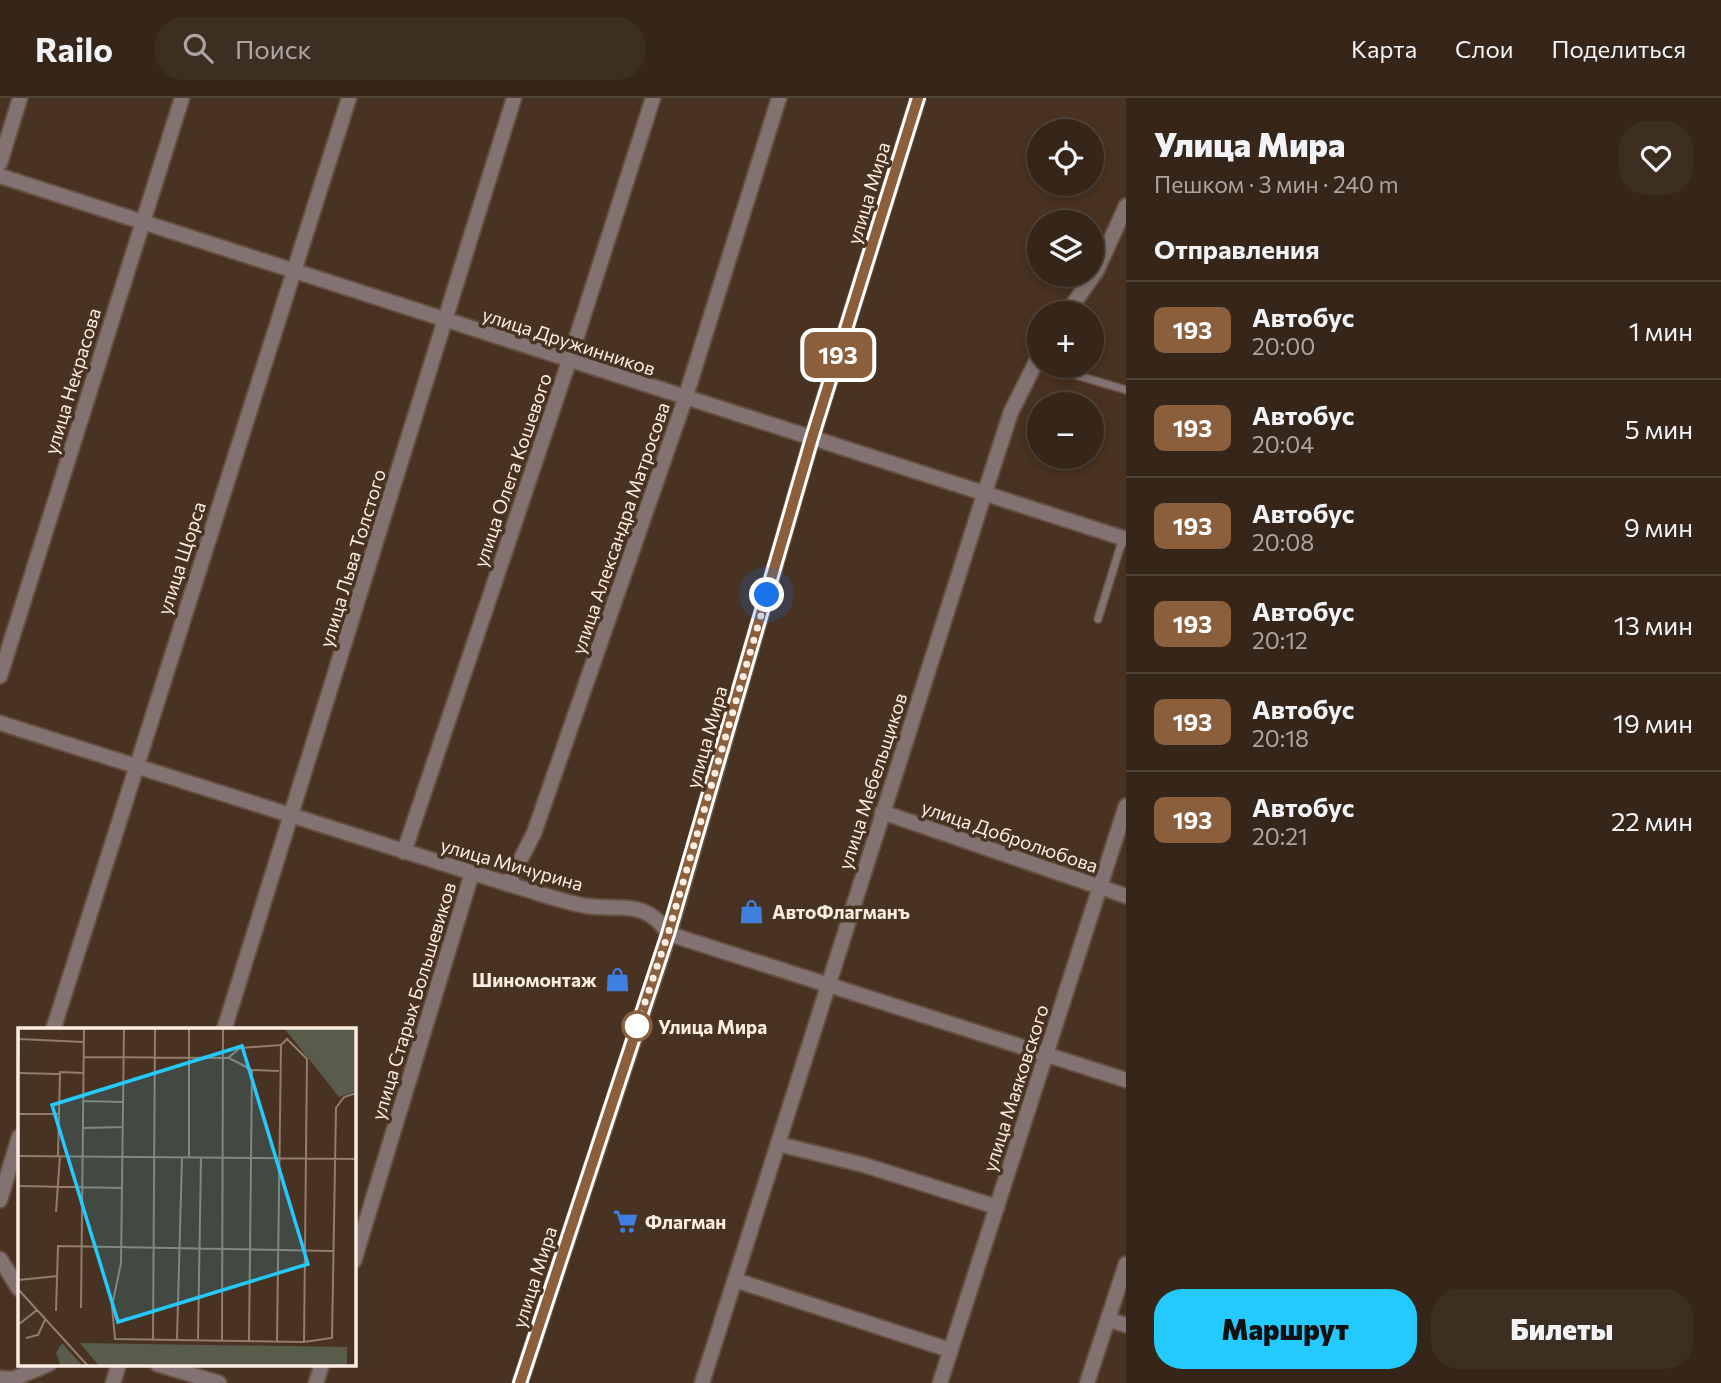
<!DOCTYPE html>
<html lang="ru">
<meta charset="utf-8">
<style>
:root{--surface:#362619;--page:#3d2e22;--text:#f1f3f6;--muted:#aaa5a2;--line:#504338;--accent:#24c9fe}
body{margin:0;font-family:Commissioner,sans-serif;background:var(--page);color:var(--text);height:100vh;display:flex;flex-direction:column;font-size:26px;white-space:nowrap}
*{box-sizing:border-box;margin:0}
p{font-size:23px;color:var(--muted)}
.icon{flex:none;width:38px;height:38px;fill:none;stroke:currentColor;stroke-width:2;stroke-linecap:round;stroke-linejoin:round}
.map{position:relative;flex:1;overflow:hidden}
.details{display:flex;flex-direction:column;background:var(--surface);width:595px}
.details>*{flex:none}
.badge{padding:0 14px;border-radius:10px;font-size:24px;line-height:46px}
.controls{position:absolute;left:1027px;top:21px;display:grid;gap:14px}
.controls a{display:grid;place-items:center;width:77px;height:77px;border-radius:50%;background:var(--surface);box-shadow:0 4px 10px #0003,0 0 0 2px var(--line);font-size:35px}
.you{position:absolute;width:35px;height:35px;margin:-18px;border:5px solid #fff;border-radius:50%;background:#1a73e8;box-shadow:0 0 0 10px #1a73e833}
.map>.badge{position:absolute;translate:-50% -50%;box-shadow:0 0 0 4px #fff}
h2{padding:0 28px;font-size:26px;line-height:63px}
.round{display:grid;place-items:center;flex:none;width:74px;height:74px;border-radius:28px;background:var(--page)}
.head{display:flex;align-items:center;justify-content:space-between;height:119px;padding:0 28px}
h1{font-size:33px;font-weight:800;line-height:52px}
.action{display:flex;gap:14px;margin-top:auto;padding:14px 28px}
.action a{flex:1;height:80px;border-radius:28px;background:var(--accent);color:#111;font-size:28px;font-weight:800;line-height:80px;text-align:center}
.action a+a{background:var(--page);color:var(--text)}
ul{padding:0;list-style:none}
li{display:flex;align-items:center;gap:21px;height:98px;padding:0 28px;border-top:2px solid var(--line)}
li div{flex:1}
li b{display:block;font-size:26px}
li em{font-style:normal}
li .badge{min-width:77px;font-weight:700;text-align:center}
header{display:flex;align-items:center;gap:42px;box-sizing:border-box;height:98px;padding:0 35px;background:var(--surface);border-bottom:2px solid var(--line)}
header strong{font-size:33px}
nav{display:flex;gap:38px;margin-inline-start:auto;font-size:24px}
.search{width:490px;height:63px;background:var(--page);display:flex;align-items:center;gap:18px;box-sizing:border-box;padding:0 24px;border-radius:28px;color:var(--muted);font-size:26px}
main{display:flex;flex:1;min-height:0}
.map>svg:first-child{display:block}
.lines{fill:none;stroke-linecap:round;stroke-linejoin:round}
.service-casing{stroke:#655040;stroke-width:10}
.minor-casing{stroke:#655040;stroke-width:18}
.tertiary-casing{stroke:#655040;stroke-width:18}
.service{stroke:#827372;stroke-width:7}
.minor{stroke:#827372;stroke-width:14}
.tertiary{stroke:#827372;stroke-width:14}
.line-casing{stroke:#fff;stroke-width:16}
.line{stroke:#8b5e3c;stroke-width:10}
.walk{stroke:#fbede2;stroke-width:7;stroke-dasharray:0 12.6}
.stop-dot{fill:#fff;stroke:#8b5e3c;stroke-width:3.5}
.labels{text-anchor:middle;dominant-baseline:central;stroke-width:7;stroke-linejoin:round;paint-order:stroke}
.street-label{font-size:19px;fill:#fbede2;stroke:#483221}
.poi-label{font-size:19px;font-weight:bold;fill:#fbede2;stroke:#483221;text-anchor:start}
.stop-label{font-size:19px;font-weight:bold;fill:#fbede2;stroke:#483221;text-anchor:start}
.inset-road{fill:none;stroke:#907d6e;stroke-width:2}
.view{fill:#24c9fe;fill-opacity:0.15;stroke:#24c9fe;stroke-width:3.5}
.inset-edge{fill:none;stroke:#fbede2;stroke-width:3.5}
</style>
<header>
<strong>Railo</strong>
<div class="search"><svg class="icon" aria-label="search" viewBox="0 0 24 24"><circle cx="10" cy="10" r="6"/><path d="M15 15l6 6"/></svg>Поиск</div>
<nav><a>Карта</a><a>Слои</a><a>Поделиться</a></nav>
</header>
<main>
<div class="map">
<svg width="1126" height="1285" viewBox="0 0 1126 1285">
<rect width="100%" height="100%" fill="#483221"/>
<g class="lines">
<defs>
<g id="service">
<path d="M1045 268 1126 292"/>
<path d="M1098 521 1123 440"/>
</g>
<g id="minor">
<path d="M0 65 20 0"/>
<path d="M0 78 1126 441"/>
<path d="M1067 215 1097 172 1126 108"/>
<path d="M0 578 182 0"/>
<path d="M0 625 508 786C534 793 561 804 587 808 623 813 644 800 669 836"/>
<path d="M882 714 1126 798"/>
<path d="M404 754 569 263 653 0"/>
<path d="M508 786 534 735 685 301 779 0"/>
<path d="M669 836 812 340 918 0"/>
<path d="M53 932 349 0"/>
<path d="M224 932 514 0"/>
<path d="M778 1046 864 1067 997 1109"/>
<path d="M0 1102 19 1039"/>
<path d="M0 1161 19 1191"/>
<path d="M354 1163 472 775"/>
<path d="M735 1182 950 1252"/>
<path d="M1109 1222 1126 1227"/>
<path d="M157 1266 219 1285"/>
<path d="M0 1280 13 1281 49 1266"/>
<path d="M113 1285 119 1266"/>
<path d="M316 1285 322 1266"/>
<path d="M702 1285 984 397 1011 314 1040 256"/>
<path d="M940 1285 1126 708"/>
<path d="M1087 1285 1126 1166"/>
</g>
<path id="tertiary" d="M520 1285 669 836 1126 982"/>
</defs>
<use href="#service" class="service-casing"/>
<use href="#minor" class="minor-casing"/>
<use href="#tertiary" class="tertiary-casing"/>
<use href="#service" class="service"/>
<use href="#minor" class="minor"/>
<use href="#tertiary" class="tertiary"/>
</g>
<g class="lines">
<defs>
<path id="line" d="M520 1285 668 836 812 340 918 0"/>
</defs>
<use href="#line" class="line-casing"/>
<use href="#line" class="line"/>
<path class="walk" d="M637 928 668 836 767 497"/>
</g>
<defs>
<symbol id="shop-bare" viewBox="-9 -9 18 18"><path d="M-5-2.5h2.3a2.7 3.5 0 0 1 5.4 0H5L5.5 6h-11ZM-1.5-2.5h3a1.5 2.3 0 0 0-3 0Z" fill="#3f7fe0" stroke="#483221" stroke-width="2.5" paint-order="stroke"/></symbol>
<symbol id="supermarket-bare" viewBox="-9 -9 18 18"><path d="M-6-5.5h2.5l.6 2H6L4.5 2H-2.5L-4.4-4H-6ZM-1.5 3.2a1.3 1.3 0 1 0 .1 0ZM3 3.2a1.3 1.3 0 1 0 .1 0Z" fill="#3f7fe0" stroke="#483221" stroke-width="2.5" paint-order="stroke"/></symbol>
</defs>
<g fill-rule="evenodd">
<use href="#shop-bare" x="734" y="796" width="35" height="35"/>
<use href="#shop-bare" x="600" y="864" width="35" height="35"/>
<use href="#supermarket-bare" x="608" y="1106" width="35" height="35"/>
</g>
<circle class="stop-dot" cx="637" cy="928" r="14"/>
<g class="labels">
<g class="street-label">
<text transform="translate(868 95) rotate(-73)">улица Мира</text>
<text transform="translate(569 243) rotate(18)">улица Дружинников</text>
<text transform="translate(72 283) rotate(-73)">улица Некрасова</text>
<text transform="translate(512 372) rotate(-71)">улица Олега Кошевого</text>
<text transform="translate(620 430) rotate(-71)">улица Александра Матросова</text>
<text transform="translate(181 460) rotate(-72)">улица Щорса</text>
<text transform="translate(352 460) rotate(-73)">улица Льва Толстого</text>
<text transform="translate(706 639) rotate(-74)">улица Мира</text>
<text transform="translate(872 683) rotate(-72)">улица Мебельщиков</text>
<text transform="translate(1010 738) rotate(19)">улица Добролюбова</text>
<text transform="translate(512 766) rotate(16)">улица Мичурина</text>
<text transform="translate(413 903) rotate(-73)">улица Старых Большевиков</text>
<text transform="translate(1015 990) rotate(-72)">улица Маяковского</text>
<text transform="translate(534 1179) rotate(-72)">улица Мира</text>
</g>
<g class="poi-label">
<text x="772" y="813">АвтоФлагманъ</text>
<text x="597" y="881" text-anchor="end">Шиномонтаж</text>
<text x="645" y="1123">Флагман</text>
</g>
<g class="stop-label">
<text x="658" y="928">Улица Мира</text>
</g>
</g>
<g transform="translate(18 930)">
<rect width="338" height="338" fill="#483221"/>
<path d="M266 0H338V63L321 69ZM44 315 62 335 65 338H43L38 325ZM62 315 329 319V338H81Z" fill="#595c4b"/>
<path class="inset-road" d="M106 0 103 235 94 278 97 311 286 314 314 310 318 80 326 69 338 65M1 11 65 14M263 17 269 11 289 31 286 314M65 29 210 30 222 20 263 17M211 30 234 42 261 43M0 37 1 0M0 45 41 46M65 73 105 74M0 86H40M65 100 105 99M0 128 338 131M40 128 42 44 65 45M171 129V0M0 158 104 160M38 184 42 128M0 252 40 248M0 261 70 338M63 280 66 0M38 283 40 218 315 223M0 297 19 282M8 310 20 307 27 292M135 311 137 0M159 311 164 129M180 311 183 129M204 312 205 0M231 313 234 42M259 313 263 17"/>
<path class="view" d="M224 18 290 236 100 294 34 77Z"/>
<rect width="338" height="338" class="inset-edge"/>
</g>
</svg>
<div class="controls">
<a><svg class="icon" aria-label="locate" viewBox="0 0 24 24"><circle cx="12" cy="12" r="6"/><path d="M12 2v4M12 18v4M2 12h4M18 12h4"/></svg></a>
<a><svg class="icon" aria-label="layers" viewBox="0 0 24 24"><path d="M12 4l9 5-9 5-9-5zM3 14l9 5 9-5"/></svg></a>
<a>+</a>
<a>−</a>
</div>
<div class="you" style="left:767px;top:497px"></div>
<b class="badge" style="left:838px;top:257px;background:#8b5e3c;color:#fff">193</b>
</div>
<section class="details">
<div class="head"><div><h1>Улица Мира</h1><p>Пешком · 3 мин · 240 m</p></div><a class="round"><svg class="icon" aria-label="heart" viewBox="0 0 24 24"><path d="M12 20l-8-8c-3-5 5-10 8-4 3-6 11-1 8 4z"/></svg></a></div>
<h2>Отправления</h2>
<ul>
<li><span class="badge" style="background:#8b5e3c;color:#fff">193</span><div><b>Автобус</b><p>20:00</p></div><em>1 мин</em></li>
<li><span class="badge" style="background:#8b5e3c;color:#fff">193</span><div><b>Автобус</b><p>20:04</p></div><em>5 мин</em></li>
<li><span class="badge" style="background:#8b5e3c;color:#fff">193</span><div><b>Автобус</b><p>20:08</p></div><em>9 мин</em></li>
<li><span class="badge" style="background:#8b5e3c;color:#fff">193</span><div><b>Автобус</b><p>20:12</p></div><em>13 мин</em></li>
<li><span class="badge" style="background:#8b5e3c;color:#fff">193</span><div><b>Автобус</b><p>20:18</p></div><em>19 мин</em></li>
<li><span class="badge" style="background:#8b5e3c;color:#fff">193</span><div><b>Автобус</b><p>20:21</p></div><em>22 мин</em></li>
</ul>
<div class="action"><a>Маршрут</a><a>Билеты</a></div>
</section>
</main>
